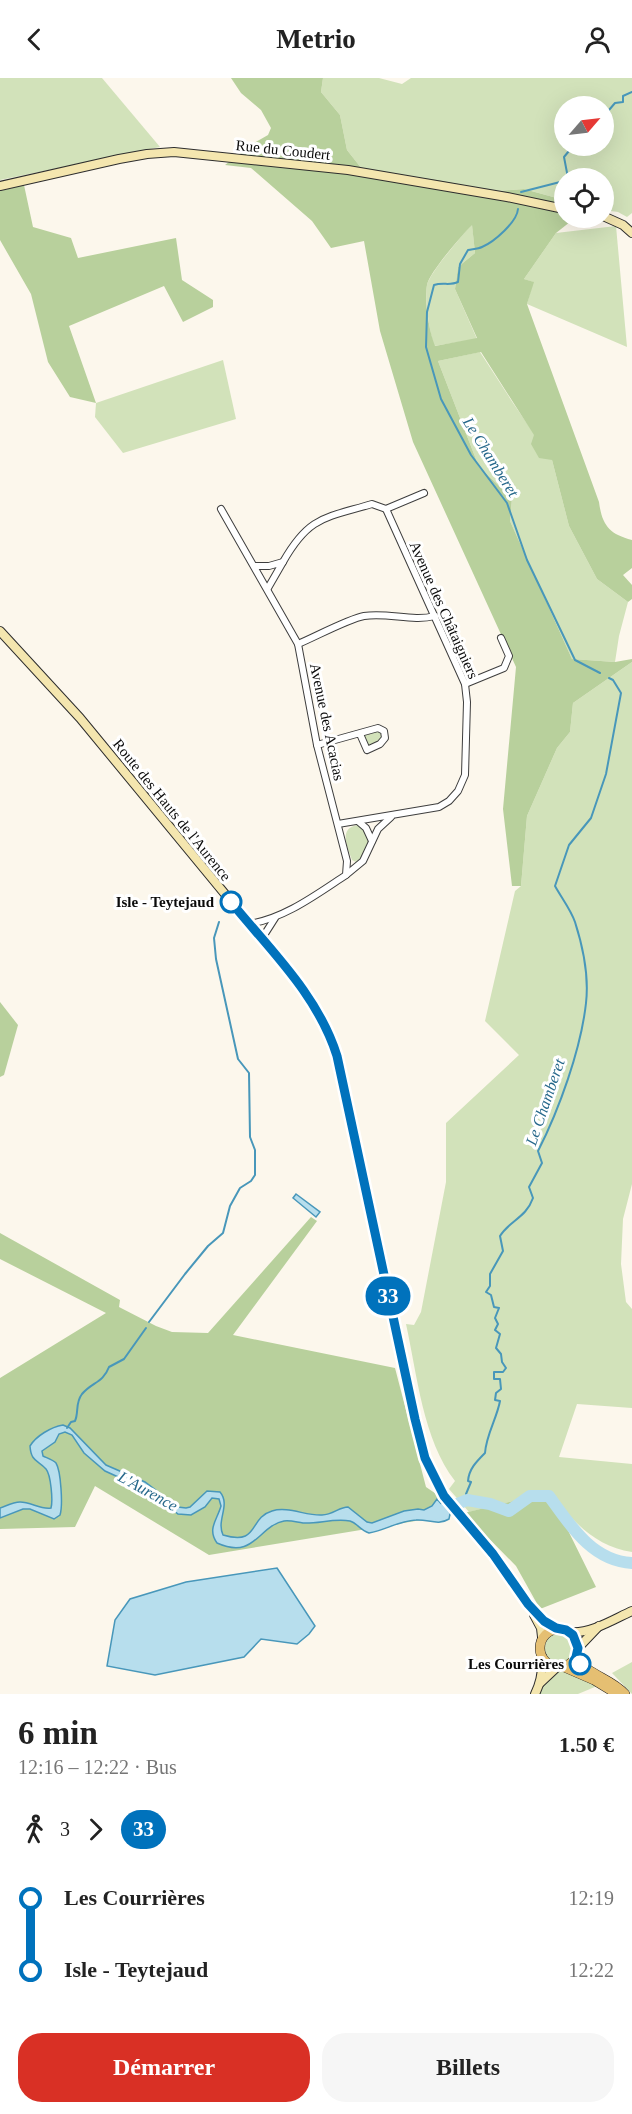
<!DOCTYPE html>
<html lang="fr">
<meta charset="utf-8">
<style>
:root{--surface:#fff;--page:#f6f6f6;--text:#222;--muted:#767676;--accent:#d93025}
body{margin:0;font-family:"Times New Roman",serif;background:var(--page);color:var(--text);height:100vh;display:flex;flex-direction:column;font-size:22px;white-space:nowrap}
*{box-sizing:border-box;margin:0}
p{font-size:20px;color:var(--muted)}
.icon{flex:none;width:33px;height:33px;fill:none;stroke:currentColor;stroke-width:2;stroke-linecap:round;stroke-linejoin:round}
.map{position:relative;height:1616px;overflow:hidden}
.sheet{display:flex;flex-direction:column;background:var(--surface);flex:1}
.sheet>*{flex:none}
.badge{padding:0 12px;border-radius:20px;font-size:21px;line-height:39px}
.needle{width:39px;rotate:62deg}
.buttons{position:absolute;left:554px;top:18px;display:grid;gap:12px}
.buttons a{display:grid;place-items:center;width:60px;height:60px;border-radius:50%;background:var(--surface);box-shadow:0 6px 24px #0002;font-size:30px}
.map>.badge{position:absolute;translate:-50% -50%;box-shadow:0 0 0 3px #fff}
.legs{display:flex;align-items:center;gap:9px;height:66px;padding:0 18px;font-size:20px}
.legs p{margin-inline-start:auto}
.overview{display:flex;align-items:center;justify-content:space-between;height:102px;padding:0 18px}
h1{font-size:33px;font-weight:700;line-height:45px}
.cta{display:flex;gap:12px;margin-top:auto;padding:12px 18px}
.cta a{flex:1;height:69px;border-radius:24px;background:var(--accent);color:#fff;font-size:24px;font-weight:700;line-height:69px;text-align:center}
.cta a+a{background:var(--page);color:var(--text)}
ul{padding:0 18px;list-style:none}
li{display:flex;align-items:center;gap:21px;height:72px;font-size:22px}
li i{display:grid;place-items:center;width:9px;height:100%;margin:0 8px;background:currentColor}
li i::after{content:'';width:15px;height:15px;margin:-8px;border:4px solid;border-radius:50%;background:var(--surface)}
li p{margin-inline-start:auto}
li:first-child i{background:linear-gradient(#0000 50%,currentColor 0)}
li:last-child i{background:linear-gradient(currentColor 50%,#0000 0)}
header{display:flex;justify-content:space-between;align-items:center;height:78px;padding:0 18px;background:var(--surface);font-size:27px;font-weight:700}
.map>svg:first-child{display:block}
.green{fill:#d2e2ba;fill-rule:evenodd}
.forest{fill:#b8d09c;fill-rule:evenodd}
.water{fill:#b7deed;stroke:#4897ba;stroke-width:1.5}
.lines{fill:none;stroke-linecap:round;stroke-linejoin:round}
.stream{stroke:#4897ba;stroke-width:2}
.river{stroke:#b7deed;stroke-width:12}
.street-casing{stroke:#3e3e3e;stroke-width:8}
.secondary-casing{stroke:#2d2d2d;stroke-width:10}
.primary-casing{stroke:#1c1c1c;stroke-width:10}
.street{stroke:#fff;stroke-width:6}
.secondary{stroke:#f4e6af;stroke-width:8}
.primary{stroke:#e5bf72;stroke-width:9}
.line-1-casing{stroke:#fff;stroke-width:14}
.line-1{stroke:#0072bc;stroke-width:9}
.stop-1-dot{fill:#fff;stroke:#0072bc;stroke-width:3}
.labels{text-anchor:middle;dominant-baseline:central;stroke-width:6;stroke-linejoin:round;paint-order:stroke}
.street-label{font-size:15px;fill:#0b0b0b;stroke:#fff}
.stop-label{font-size:15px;font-weight:bold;fill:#0b0b0b;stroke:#fff;text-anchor:end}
.water-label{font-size:16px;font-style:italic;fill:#26688b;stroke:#fff}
</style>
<header><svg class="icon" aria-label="back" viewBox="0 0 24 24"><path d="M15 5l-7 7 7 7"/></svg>Metrio<svg class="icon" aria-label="person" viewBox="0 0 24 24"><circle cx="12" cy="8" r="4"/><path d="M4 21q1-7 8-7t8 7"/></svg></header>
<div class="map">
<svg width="632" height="1616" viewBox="0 0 632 1616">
<rect width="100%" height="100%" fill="#fcf7ec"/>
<g class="green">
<path d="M0 0H102L160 69 0 102Z"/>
<path d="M323 0H379L402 6 411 0H632V135L627 139 618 134 603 132V100H564V122L524 111 497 113 439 102 362 91 347 72 340 37 321 14ZM564 28H603V68H564Z"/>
<path d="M472 146 475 175 458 189 455 211 477 261 434 268C430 255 424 220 427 207 430 194 463 157 472 146Z"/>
<path d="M616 148 627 269 527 226 533 204 524 201 556 155Z"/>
<path d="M480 274 513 325 552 382 569 448 597 501 628 524 619 558 615 584 572 581 510 443 512 420 479 389 438 283Z"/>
<path d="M223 282 236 341 123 375 95 339 96 325Z"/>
<path d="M632 584V1106L623 1141 621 1186 626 1224 632 1231V1330L577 1326 559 1379 632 1386V1474C595 1469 572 1442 549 1414L469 1434 449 1411 455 1403C423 1362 417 1296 406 1246L414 1247 421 1234 446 1104V1045L519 977 485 943 515 813 521 808 527 738 557 670 570 654 573 625Z"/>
<path d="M378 650 385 660 367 672 360 656Z"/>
<path d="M359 747 363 750 369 763 360 782 356 784 352 782C347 768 338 749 359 747Z"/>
<circle cx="559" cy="1570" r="14"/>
<path d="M632 1584V1616L612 1595Z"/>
<path d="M557 1589 602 1606 578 1616H535Z"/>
</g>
<g class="forest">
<path d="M231 0H323L321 14 340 37 347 72 362 91 439 102 497 113 524 111 564 122V140H575L556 155 524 201 534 204 527 226 599 424C602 447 609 456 632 462V490L623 497 632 507V521L628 524 597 501 569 448 552 382 539 380 531 366 534 357 481 274 438 283 479 389 512 420 510 443 572 581 615 584 632 581V584L573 625 570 654 557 670 527 738 521 808H512L503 731 516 589 413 364 380 253 364 163 331 170 312 143 251 90 225 87 254 65 268 57 271 50 261 32 241 15ZM472 147 475 175 458 189 455 211 477 260 435 268C429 253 424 222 427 207 429 195 462 157 472 147Z"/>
<path d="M24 107 33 149 71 160 78 180 176 160 182 202 213 222V229L183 244 164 208 69 248 96 325 70 319 48 284 31 216 0 162V113Z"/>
<path d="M0 924 18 947 4 997 0 999Z"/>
<path d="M311 1139 317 1143 233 1257 395 1290 426 1409 464 1435 549 1414 596 1509 540 1531 516 1488 464 1435 209 1477 95 1408 75 1449 0 1451V1300L106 1235 0 1181V1155L120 1222 119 1229 156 1248 172 1254 208 1255Z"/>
</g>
<g class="water">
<path d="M296 1116 320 1134 316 1139 293 1120Z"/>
<path d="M63 1347 70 1350 106 1387 145 1404 178 1429 186 1430 190 1429 207 1413 220 1414C231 1427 216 1442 223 1457 260 1468 248 1440 272 1433 288 1428 306 1438 322 1437 333 1437 339 1429 348 1429L367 1444 372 1445 404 1433 418 1431 424 1432 432 1428 437 1421 450 1436 449 1441C438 1448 428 1441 416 1442 398 1443 386 1452 369 1455 360 1452 357 1445 350 1443 334 1440 318 1446 303 1445 296 1444 290 1442 284 1443 258 1448 255 1482 217 1465 207 1451 217 1442 221 1428L219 1421 212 1420 205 1429 191 1437 178 1436 149 1413 105 1393 84 1375 72 1357 65 1354 59 1356 55 1364 42 1373 43 1378C47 1380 53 1382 56 1385 61 1393 63 1428 60 1437L54 1441 30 1431H23L0 1440V1430C6 1428 13 1424 20 1424 31 1424 41 1432 51 1430 53 1423 51 1397 46 1391 38 1382 31 1384 30 1368 36 1358 51 1349 63 1347Z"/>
<path d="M277 1490 315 1548 309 1556 297 1566 261 1561 244 1579 155 1597 107 1588 115 1542 130 1521 186 1504Z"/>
</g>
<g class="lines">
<g class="stream">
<path d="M603 39 615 25 623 24V18L632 14"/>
<path d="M568 100 564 79 573 68"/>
<path d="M521 114 564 103"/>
<path d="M518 131C517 144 494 164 482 169 478 171 473 171 468 172L460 186 458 204C450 208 443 204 434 207L427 234 426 269 441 321 471 377 507 425 527 482 575 582 600 595"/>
<path d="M149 1244 185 1196 208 1168 223 1155 230 1128 240 1110 251 1103 255 1097V1072L250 1059 249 995 238 981 216 881 214 860 219 844"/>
<path d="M67 1350 71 1344 75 1343C79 1334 75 1325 82 1316 92 1304 103 1305 109 1289L124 1281 146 1250"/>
<path d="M467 1422 466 1416 471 1404 468 1403C469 1391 476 1384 485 1375 486 1357 497 1340 500 1323L495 1322 496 1315 501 1311 500 1301H494V1294H503L506 1290 502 1284 501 1276 496 1270 500 1256 495 1252 498 1246 495 1240 499 1230 494 1229 491 1217 486 1214 490 1208V1196L503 1173 500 1158C510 1142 526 1140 533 1120L529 1109 542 1085 538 1073C559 1032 581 971 586 925 589 899 583 869 575 844 571 832 561 819 555 808L569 767 591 740 606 696 621 615 613 602 609 600"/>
</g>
<path class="river" d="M433 1436 467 1422 490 1426 509 1433 530 1418H549C570 1447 592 1483 632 1485"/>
<defs>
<g id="street">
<path d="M221 431 298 566 317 667 347 783 346 797C317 816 284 841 248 846"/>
<path d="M283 484C309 438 325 440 372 426L386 431 424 415"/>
<path d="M255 488H269L283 484 268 510"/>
<path d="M298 566C315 559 348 541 364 538 388 534 412 544 435 538"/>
<path d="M465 606 504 590 509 578 501 560"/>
<path d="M317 667 378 650 384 653 385 660 380 666 367 672 360 656"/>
<path d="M359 744 366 750 372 763"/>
<path d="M338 746 439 729 449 723 458 713 465 697 467 624 465 606 386 431"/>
<path d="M346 797 363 783 378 751 391 739"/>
<path d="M261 862 275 840"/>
</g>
<g id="secondary">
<path d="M0 108 119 81 147 76 174 74 348 92 507 119 564 131"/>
<path d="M603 138 623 147 632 155"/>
<path d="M0 553 80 640 304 912C318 933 329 953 337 978L405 1296 425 1380 444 1418 493 1476 528 1526 544 1543 556 1550"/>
<path d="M534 1537 541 1550 542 1559"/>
<path d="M570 1554C591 1556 614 1541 632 1533"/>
<path d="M578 1570 599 1548"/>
<path d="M540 1605 557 1589"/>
<path d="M535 1616C541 1604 543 1593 542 1579"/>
</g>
<g id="primary">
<circle cx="559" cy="1570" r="19"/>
<path d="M576 1579C587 1597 611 1600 625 1616"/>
<path d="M564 1589 594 1602 617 1616"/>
</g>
</defs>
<use href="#street" class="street-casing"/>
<use href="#secondary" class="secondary-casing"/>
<use href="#primary" class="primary-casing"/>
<use href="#street" class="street"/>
<use href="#secondary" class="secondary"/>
<use href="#primary" class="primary"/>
</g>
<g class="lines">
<defs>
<path id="line-1" d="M231 824C270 872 318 917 337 978L415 1341 425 1380 444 1418 493 1476 528 1526 544 1543 556 1550 566 1552 573 1557 578 1570 576 1579 580 1586"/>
</defs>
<use href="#line-1" class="line-1-casing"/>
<use href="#line-1" class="line-1"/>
</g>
<g class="stop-1-dot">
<circle cx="231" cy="824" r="10"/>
<circle cx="580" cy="1586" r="10"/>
</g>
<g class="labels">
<g class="street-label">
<text transform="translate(283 72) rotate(6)">Rue du Coudert</text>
<text transform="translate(444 532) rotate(66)">Avenue des Châtaigniers</text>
<text transform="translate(327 644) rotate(78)">Avenue des Acacias</text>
<text transform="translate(172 732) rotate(51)">Route des Hauts de l'Aurence</text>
</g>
<g class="stop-label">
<text x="214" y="824">Isle - Teytejaud</text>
<text x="564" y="1586">Les Courrières</text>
</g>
<g class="water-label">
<text transform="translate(491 379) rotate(58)">Le Chamberet</text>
<text transform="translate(545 1024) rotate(-71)">Le Chamberet</text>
<text transform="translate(148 1413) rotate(29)">L'Aurence</text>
</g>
</g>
</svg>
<div class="buttons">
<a><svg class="needle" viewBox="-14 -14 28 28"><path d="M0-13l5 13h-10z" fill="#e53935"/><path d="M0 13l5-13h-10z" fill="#767676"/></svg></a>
<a><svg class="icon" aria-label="locate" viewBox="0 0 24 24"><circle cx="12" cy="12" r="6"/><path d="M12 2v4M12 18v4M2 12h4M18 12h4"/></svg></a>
</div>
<b class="badge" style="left:388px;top:1218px;background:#0072bc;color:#fff">33</b>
</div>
<section class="sheet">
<div class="overview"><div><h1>6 min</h1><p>12:16 – 12:22 · Bus</p></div><b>1.50 €</b></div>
<div class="legs"><svg class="icon" aria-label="walk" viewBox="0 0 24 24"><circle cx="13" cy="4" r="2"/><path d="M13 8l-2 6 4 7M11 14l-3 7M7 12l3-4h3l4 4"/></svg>3<svg class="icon" aria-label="forward" viewBox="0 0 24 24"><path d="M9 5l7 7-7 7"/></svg><b class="badge" style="background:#0072bc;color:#fff">33</b></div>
<ul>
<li><i style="color:#0072bc"></i><b>Les Courrières</b><p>12:19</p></li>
<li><i style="color:#0072bc"></i><b>Isle - Teytejaud</b><p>12:22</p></li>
</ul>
<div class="cta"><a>Démarrer</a><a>Billets</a></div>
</section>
